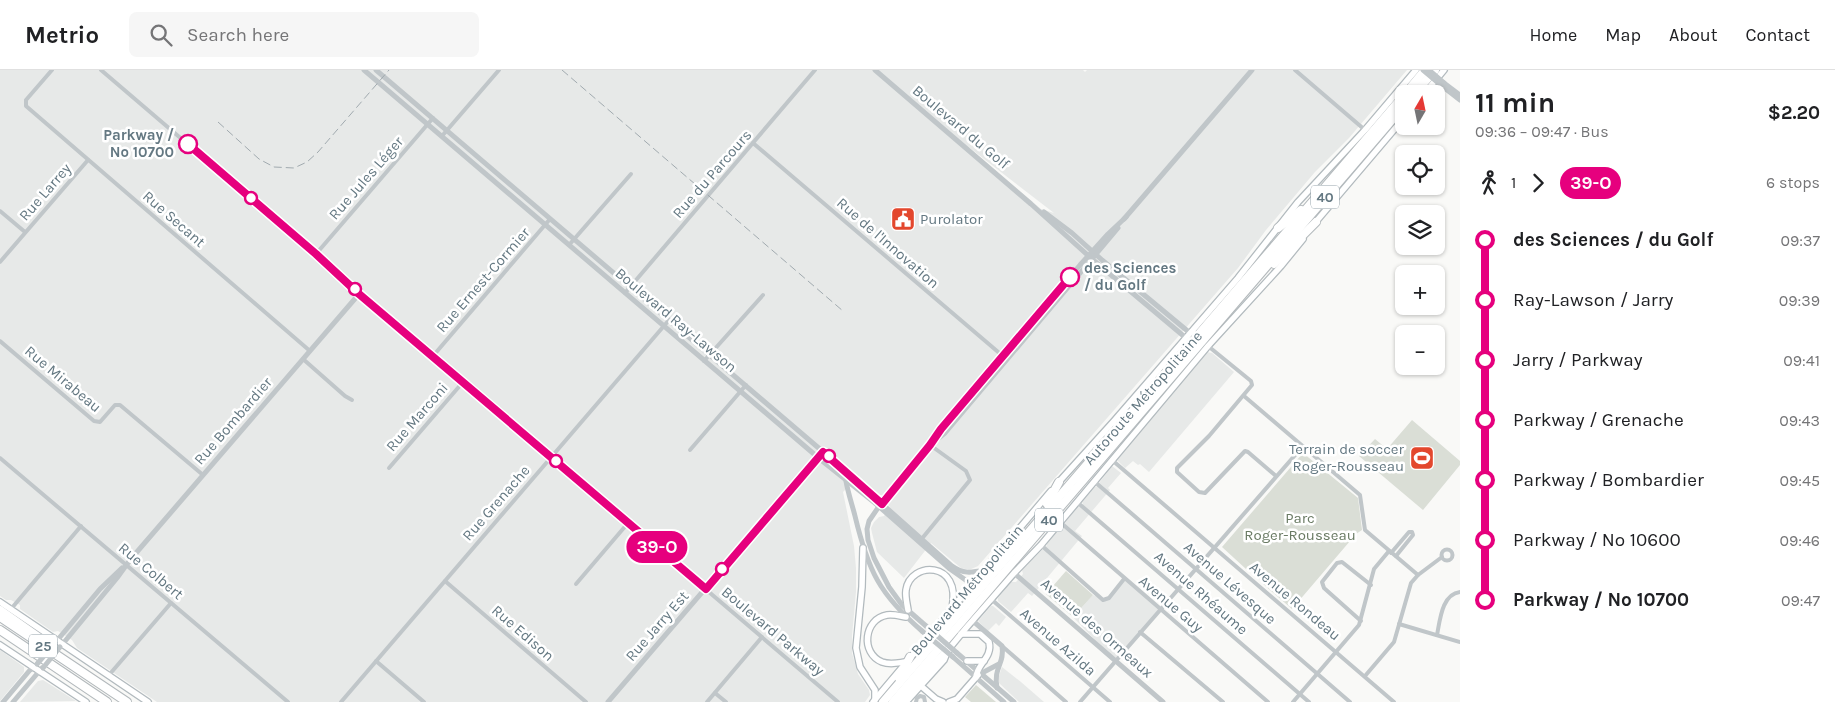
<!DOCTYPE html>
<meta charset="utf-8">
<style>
:root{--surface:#fff;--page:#f6f6f6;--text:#202124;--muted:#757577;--line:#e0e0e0}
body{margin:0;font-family:Karla,sans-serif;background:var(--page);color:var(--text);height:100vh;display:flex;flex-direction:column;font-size:19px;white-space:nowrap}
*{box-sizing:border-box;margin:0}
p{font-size:16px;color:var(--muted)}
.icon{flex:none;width:28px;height:28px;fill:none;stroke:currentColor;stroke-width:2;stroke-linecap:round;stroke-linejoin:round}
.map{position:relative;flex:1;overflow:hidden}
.drawer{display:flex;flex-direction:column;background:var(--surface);width:375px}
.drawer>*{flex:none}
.badge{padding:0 10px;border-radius:16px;font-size:18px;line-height:32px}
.needle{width:32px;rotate:9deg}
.tools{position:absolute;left:1395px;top:15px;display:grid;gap:10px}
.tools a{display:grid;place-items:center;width:50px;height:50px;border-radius:8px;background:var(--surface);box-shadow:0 1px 4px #0004;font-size:25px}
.map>.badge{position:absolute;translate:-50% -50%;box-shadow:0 0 0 2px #fff}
.legs{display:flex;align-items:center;gap:8px;height:55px;padding:0 15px;font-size:16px}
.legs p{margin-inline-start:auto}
.summary{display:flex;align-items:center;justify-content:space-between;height:85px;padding:0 15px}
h1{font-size:28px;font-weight:700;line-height:38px}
ul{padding:0 15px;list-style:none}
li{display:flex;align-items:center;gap:18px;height:60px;font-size:19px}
li i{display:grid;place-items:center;width:8px;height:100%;margin:0 6px;background:currentColor}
li i::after{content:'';width:12px;height:12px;margin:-6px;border:4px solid;border-radius:50%;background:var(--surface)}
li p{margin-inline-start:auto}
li:first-child i{background:linear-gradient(#0000 50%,currentColor 0)}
li:last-child i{background:linear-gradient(currentColor 50%,#0000 0)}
header{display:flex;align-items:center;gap:30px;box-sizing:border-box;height:70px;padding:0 25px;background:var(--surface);border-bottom:1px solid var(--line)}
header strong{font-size:24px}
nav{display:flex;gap:28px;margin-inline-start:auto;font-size:18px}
.search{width:350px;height:45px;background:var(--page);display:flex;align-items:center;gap:12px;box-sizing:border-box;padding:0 18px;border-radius:8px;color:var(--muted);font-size:19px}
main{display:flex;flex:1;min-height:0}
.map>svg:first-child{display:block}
.built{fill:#e7e9e8;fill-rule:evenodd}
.green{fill:#daded6}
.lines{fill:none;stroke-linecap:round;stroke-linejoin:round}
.secondary-casing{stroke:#b2babe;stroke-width:8}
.motorway-casing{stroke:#b3b9bc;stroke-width:10}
.minor{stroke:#c0c6c9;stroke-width:4}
.tertiary{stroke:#c0c6c9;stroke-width:5}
.secondary{stroke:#fff;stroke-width:5.5}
.motorway{stroke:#fff;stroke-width:8}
.rail{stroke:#a1aaaf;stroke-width:1;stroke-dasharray:8 4;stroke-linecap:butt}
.tertiary-bridge{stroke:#c0c6c9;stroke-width:5}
.line-1-casing{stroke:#fff;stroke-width:11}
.line-1{stroke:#e6007e;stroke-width:8}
.stop-1-dot{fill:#fff;stroke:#e6007e;stroke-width:2.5}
.labels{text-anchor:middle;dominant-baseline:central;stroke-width:5;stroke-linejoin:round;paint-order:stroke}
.shield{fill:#fff;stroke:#92a0a8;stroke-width:1}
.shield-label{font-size:14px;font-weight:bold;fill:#647882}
.street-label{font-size:15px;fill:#647882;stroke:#fff}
.stop-label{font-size:15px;font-weight:bold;fill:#647882;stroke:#fff;text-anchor:end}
.poi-label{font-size:15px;fill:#647882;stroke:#fff;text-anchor:start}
.park-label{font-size:15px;fill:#697a63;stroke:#fff}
</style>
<header>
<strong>Metrio</strong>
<div class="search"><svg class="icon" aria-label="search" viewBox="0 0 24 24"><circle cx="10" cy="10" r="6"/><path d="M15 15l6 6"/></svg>Search here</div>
<nav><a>Home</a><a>Map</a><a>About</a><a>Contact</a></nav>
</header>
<main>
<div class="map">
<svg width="1460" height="632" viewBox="0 0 1460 632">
<rect width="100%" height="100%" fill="#f9f9f7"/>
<g class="built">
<path d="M0 0H1083L1085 2 1087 0H1407L1349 68 1315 102 1266 160 1238 198 978 496 969 500 961 498 931 473 904 508 877 482 872 463 871 458 874 452 879 447 884 446 890 437 887 434 889 430 882 425H879L859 406 843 422 854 476 856 498V522L852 566V583L858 604 869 620 870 625 865 632H157L77 578 72 570 58 561 53 562 20 539V535L11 530H6L0 526ZM966 75 1054 143 1041 139Z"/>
<path d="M1207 282 1212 283 1234 302 1149 402 1140 394 1138 395 1133 391 1125 398 1116 389Z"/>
<path d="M1112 396 1121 403 1108 418 1110 420 1075 461 1082 466 1032 526 1028 523 1011 542 998 531V528L1011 512H1016L1023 504 1022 500 1047 475 1046 473 1060 457 1061 458 1078 436 1080 437 1083 434 1082 432 1095 417H1096Z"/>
<path d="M1124 509 1160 540 1115 591 1073 547 1093 525 1105 530Z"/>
<path d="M991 536H993L1006 547 999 556 996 553 988 561 978 551Z"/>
<path d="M0 580 24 597V602L0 631Z"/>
<path d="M1002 597 1021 612 1044 632H1019L999 613 998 609Z"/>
<path d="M43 610 76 631 20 632 38 611Z"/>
</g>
<g class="green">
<path d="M1412 350 1460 391V395L1423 440 1359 386 1375 369 1387 379Z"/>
<path d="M1303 383 1358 428 1362 460 1356 464 1292 539 1262 513C1259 506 1253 501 1246 499L1222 477Z"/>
<path d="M1066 501 1093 525 1073 547 1046 524Z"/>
<path d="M976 615 996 632H971L965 627Z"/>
</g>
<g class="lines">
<defs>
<g id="secondary">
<path d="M1424 24 1444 0"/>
<path d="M1314 154 1404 48"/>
<path d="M1057 414 1114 351 1238 208 1298 132 1365 60 1416 0"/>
<path d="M863 478 862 517 856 578 860 597 875 620V630"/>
<path d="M0 532 148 632"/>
<path d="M908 540C907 533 905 527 906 520 910 491 962 490 952 538"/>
<path d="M961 564H980L989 572C993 587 977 594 976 607"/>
<path d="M0 575 86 632"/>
<path d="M967 591H984"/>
<path d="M905 592C897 593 890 595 882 592 860 583 864 549 887 545 893 544 900 546 906 547"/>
<path d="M921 616 936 629 943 632"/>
<path d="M873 632 1051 421"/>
<path d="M906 632 944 590 948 580 966 558 1014 503 1041 475 1208 276 1281 196 1303 169"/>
<path d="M949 632 957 629 978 605"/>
</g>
<g id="motorway">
<path d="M1405 24 1425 0"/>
<path d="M1414 24 1435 0"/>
<path d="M1278 158 1301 140"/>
<path d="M1274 194 1316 152"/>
<path d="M1047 434 1059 412"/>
<path d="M0 540 44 571"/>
<path d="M0 547 127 632"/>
<path d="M0 560 107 632"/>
<path d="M899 608 910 587"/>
<path d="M883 632 1404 25"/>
<path d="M893 632 1404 36"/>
<path d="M900 632 948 580"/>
</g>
</defs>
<use href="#secondary" class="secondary-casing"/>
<use href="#motorway" class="motorway-casing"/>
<g class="minor">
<path d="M52 0 26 30V36L310 281"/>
<path d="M101 0 316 184 359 224 838 632"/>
<path d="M1295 0 1365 60"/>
<path d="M442 66 499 0"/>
<path d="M753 73 1004 287"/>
<path d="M0 141 25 162"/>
<path d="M569 175 631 104"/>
<path d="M316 184 433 48"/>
<path d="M0 192 88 90"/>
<path d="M625 223 815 0"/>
<path d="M0 271 94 351 100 352 115 335H120L203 405"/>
<path d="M1208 276 1251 311 1252 315 1209 366 1177 398V402L1199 422 1205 423 1245 381 1248 382 1276 406"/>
<path d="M433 286 550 149"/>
<path d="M303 289 345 326 352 330"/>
<path d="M704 291 763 225"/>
<path d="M1244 326 1360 425 1365 460 1418 505"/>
<path d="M690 380 746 315"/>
<path d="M0 388 288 632"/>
<path d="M1112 390 1394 632"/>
<path d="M389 398 463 312"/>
<path d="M1095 412 1350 632"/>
<path d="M1077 432 1309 632"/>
<path d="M1060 452 1268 632"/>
<path d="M920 471 970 410 966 401 930 375"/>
<path d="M1041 475 1103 530 1109 528 1124 509"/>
<circle cx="1447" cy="485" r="5.5"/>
<path d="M1391 483 1409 462H1412L1413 465 1396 486"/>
<path d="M445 511 586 632"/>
<path d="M576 514 628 453"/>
<path d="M991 529 1110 632"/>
<path d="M11 539 81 456"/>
<path d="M1361 551 1324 518 1322 512 1337 493 1342 492 1371 515"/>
<path d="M1399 554 1460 572"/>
<path d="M1140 562 1223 632"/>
<path d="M1437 565C1440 550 1442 524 1460 522"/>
<path d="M1002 576 1066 632"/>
<path d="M376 591 424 632"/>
<path d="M109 605 171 533"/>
<path d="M1365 606 1394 572 1411 513 1418 505 1442 487"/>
<path d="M715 623 726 632"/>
<path d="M341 632 669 250"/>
<path d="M707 632 762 567"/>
<path d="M916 632 917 628 920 626 924 627 925 632"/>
<path d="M1080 632 1303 376"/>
<path d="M1293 632 1359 555 1374 499 1389 481"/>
</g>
<g class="tertiary">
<path d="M364 0 821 390 875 433 950 499 967 511 971 517"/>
<path d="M376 0 828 386 952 496C963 504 971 503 984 500"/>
<path d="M875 0 1031 134 1092 189 1186 268"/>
<path d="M1444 13 1460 25"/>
<path d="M1442 16 1460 30"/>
<path d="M1044 142 1072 163 1102 190 1190 263"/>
<path d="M1124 149 1252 0"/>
<path d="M935 371 945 363 1118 158"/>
<path d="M846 411C848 423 852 434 855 446 868 500 879 524 922 561"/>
<path d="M1014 503 1163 632"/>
<path d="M973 551 1002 576C1005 594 993 597 997 618"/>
<path d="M926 556 902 535 889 517 874 488 868 470 867 459 869 451 884 429 930 375 941 359 1080 195 1108 164 1126 147"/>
<path d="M55 573 100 519 122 498"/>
<path d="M61 576 117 508 130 490 359 224"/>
<path d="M957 583 1014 632"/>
<path d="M953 587 1004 632"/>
<path d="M980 604 999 594"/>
<path d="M3 632 30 600 35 597"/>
<path d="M13 632 42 598"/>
<path d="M608 632 819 386"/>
</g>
<use href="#secondary" class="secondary"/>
<use href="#motorway" class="motorway"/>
<g class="rail">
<path d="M562 0 843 241"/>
<path d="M218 52 259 89 274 97 294 98 307 92 318 82 389 0"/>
</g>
<g class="tertiary-bridge">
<path d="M1423 0 1442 16"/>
<path d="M1429 0 1444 13"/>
<path d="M926 556 957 583"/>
<path d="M922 561 953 587"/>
<path d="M37 594 55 573"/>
<path d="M43 598 60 577"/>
</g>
</g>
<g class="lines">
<defs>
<path id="line-1" d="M188 74 316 184 359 224 706 519 823 382 882 434 930 375 941 359 1070 207"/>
</defs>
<use href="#line-1" class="line-1-casing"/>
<use href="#line-1" class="line-1"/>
</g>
<defs>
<symbol id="civic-square" viewBox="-11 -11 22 22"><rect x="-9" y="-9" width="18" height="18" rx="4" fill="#e3472d" stroke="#fff"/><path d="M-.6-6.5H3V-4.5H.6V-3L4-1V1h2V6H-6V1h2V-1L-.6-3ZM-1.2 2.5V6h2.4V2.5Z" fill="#fff"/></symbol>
<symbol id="stadium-square" viewBox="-11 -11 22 22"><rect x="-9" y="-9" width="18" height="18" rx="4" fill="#e3472d" stroke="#fff"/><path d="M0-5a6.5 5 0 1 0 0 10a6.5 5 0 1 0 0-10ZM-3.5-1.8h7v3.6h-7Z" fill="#fff"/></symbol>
</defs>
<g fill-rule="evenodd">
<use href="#civic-square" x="889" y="135" width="28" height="28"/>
<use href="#stadium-square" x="1408" y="374" width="28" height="28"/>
</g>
<g class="stop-1-dot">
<circle cx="188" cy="74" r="9"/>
<circle cx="251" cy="128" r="6"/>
<circle cx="1070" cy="207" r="9"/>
<circle cx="355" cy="219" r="6"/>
<circle cx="829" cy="386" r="6"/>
<circle cx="556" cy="391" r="6"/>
<circle cx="722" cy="499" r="6"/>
</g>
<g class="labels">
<g class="shield">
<rect x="1311" y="115.5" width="28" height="23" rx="4"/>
<rect x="1035" y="438.5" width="28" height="23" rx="4"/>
<rect x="29" y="564.5" width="28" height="23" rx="4"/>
</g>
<g class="shield-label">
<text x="1325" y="127">40</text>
<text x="1049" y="450">40</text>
<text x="43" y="576">25</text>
</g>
<g class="street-label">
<text transform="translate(961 57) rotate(40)">Boulevard du Golf</text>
<text transform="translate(712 104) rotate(-49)">Rue du Parcours</text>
<text transform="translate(366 108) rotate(-49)">Rue Jules Léger</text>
<text transform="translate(45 122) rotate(-49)">Rue Larrey</text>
<text transform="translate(174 149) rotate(41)">Rue Secant</text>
<text transform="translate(888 173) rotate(41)">Rue de l'Innovation</text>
<text transform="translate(483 210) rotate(-49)">Rue Ernest-Cormier</text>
<text transform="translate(676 250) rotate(40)">Boulevard Ray-Lawson</text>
<text transform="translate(63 309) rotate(40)">Rue Mirabeau</text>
<text transform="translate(1143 328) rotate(-49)">Autoroute Métropolitaine</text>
<text transform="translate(417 347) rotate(-49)">Rue Marconi</text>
<text transform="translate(233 351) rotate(-49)">Rue Bombardier</text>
<text transform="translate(496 433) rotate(-49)">Rue Grenache</text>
<text transform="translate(151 501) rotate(40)">Rue Colbert</text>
<text transform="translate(1230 513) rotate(41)">Avenue Lévesque</text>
<text transform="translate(967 520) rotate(-50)">Boulevard Métropolitain</text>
<text transform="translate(1201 523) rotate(41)">Avenue Rhéaume</text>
<text transform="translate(1295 531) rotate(40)">Avenue Rondeau</text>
<text transform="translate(1171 534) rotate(40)">Avenue Guy</text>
<text transform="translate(657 556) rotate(-49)">Rue Jarry Est</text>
<text transform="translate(1097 558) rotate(41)">Avenue des Ormeaux</text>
<text transform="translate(773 561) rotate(40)">Boulevard Parkway</text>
<text transform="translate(523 563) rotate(41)">Rue Edison</text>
<text transform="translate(1058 572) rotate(41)">Avenue Azilda</text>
</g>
<g class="stop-label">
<text x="174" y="65">Parkway /<tspan x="174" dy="17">No 10700</tspan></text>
<text x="1084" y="198" text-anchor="start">des Sciences<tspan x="1084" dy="17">/ du Golf</tspan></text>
</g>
<g class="poi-label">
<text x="920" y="149">Purolator</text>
<text x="1404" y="379" text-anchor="end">Terrain de soccer<tspan x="1404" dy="17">Roger-Rousseau</tspan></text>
</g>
<g class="park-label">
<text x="1300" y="448">Parc<tspan x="1300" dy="17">Roger-Rousseau</tspan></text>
</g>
</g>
</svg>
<div class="tools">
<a><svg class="needle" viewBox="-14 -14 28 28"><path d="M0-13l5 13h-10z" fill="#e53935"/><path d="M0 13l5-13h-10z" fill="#757577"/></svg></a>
<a><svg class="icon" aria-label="locate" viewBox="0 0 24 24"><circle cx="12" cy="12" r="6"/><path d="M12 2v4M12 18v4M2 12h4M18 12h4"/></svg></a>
<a><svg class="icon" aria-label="layers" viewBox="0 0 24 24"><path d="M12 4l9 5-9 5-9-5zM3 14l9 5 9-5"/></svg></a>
<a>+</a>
<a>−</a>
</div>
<b class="badge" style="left:657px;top:477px;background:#e6007e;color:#fff">39-O</b>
</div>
<section class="drawer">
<div class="summary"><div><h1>11 min</h1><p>09:36 – 09:47 · Bus</p></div><b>$2.20</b></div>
<div class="legs"><svg class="icon" aria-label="walk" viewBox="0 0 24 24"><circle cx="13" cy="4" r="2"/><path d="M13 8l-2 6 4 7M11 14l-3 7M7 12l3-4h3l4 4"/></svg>1<svg class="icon" aria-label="forward" viewBox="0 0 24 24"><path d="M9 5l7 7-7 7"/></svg><b class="badge" style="background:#e6007e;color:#fff">39-O</b><p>6 stops</p></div>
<ul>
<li><i style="color:#e6007e"></i><b>des Sciences / du Golf</b><p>09:37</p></li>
<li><i style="color:#e6007e"></i><span>Ray-Lawson / Jarry</span><p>09:39</p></li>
<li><i style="color:#e6007e"></i><span>Jarry / Parkway</span><p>09:41</p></li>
<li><i style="color:#e6007e"></i><span>Parkway / Grenache</span><p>09:43</p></li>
<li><i style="color:#e6007e"></i><span>Parkway / Bombardier</span><p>09:45</p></li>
<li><i style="color:#e6007e"></i><span>Parkway / No 10600</span><p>09:46</p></li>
<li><i style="color:#e6007e"></i><b>Parkway / No 10700</b><p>09:47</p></li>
</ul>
</section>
</main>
